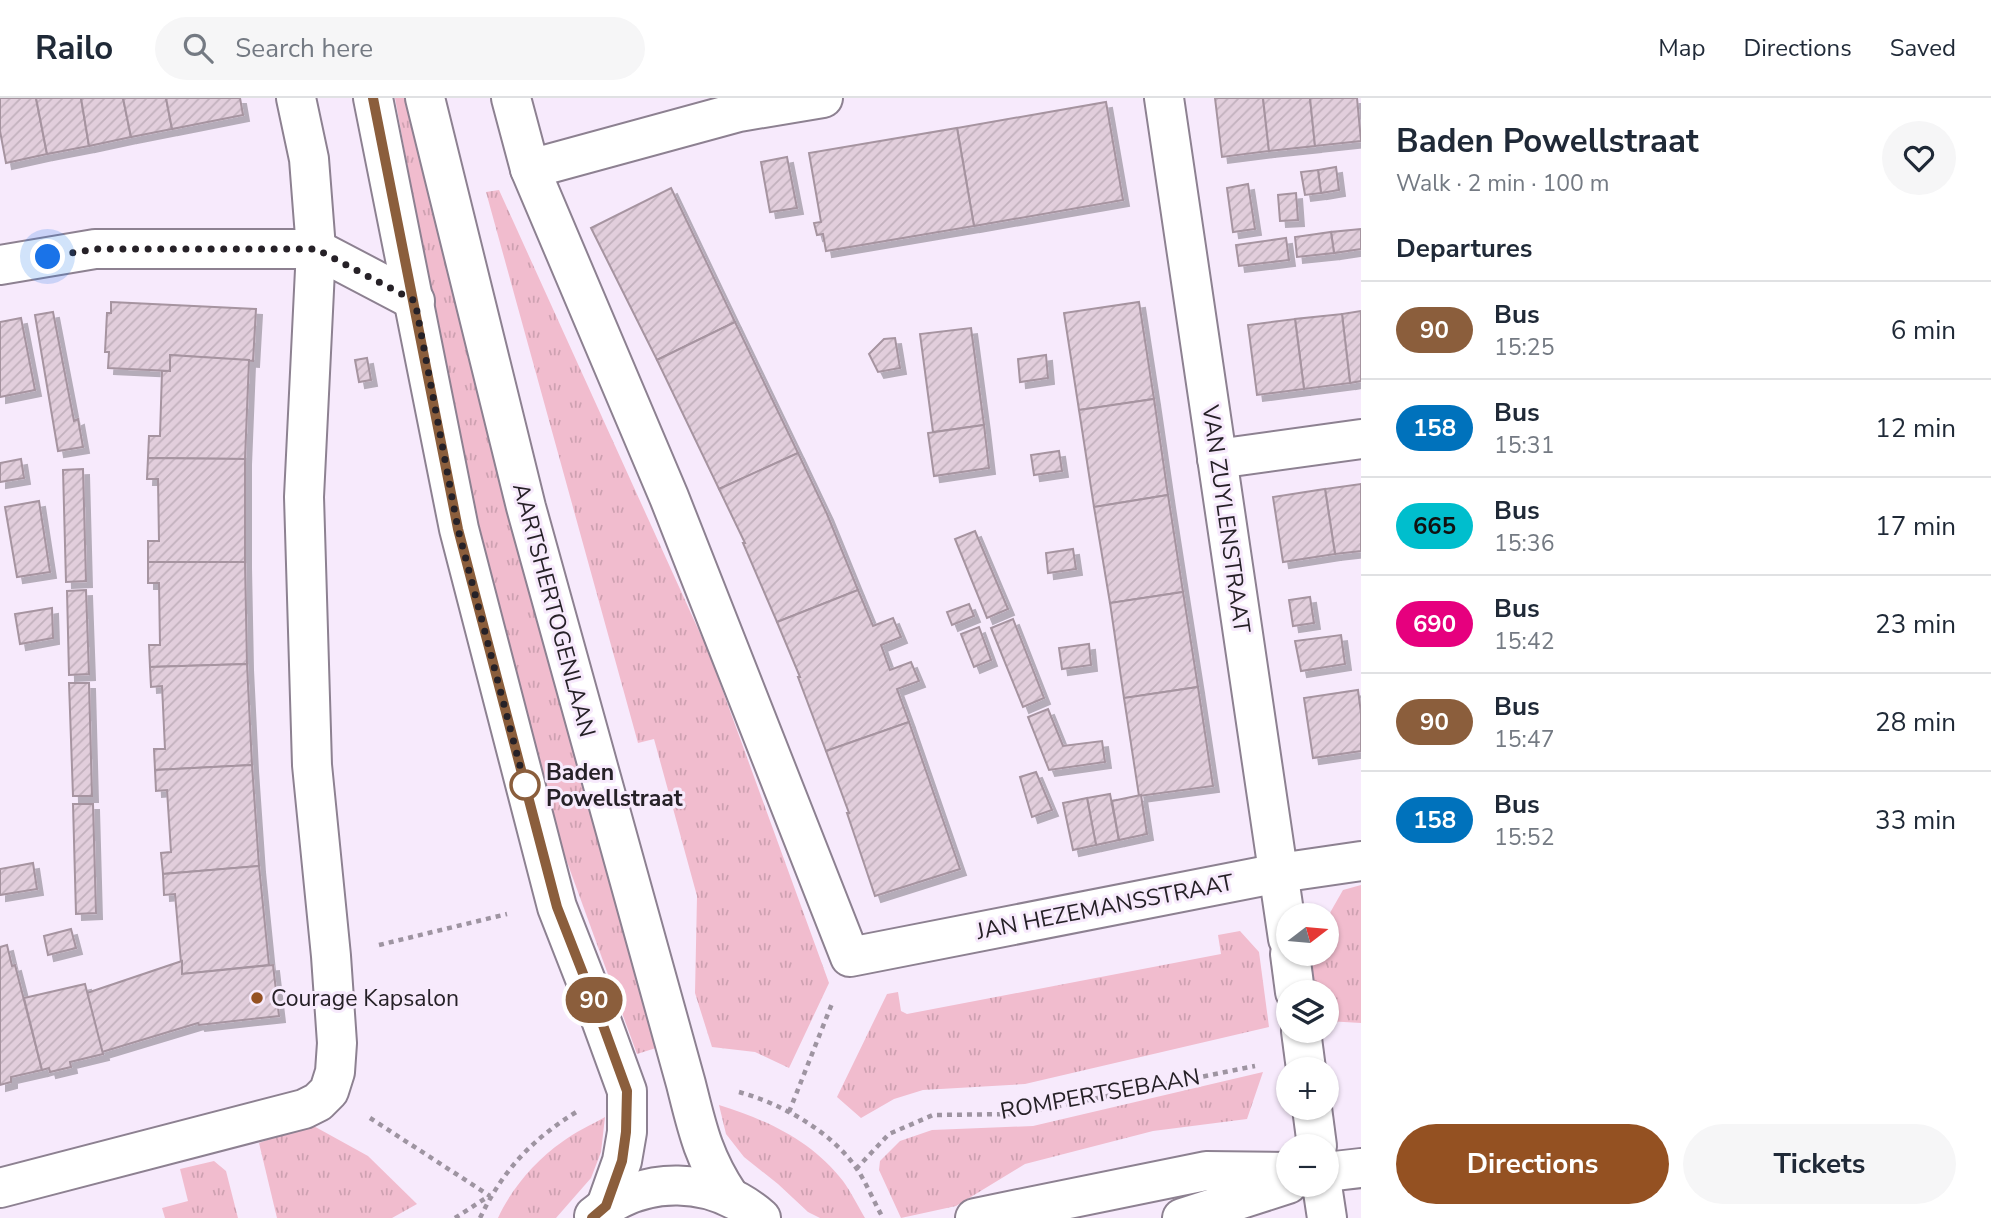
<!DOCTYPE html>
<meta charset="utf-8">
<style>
:root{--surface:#fff;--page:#f6f6f7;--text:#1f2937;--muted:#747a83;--line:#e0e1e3;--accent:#945122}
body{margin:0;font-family:"Nunito Sans",sans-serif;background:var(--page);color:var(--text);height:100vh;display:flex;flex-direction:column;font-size:26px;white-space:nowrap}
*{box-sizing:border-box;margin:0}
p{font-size:23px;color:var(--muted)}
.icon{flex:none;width:38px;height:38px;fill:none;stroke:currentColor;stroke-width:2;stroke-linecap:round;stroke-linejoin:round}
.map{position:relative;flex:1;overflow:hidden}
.drawer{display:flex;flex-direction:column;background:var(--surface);width:630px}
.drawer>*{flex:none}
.badge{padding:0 14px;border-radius:23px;font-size:24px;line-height:46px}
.needle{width:46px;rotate:74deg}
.controls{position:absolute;left:1276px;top:805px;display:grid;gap:14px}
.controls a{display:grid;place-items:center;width:63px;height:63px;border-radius:50%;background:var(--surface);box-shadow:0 2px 5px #0004;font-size:35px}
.you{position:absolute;width:35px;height:35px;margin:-18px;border:5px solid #fff;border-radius:50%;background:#1a73e8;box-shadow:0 0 0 10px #1a73e833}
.map>.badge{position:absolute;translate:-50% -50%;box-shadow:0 0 0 4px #fff}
h2{padding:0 35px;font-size:26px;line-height:63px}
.round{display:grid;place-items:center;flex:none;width:74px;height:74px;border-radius:37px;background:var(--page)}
.headline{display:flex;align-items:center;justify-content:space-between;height:119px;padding:0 35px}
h1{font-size:33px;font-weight:700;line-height:52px}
.primary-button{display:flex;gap:14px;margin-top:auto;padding:14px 35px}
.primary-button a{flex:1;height:80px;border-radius:42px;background:var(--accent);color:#fff;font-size:28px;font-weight:700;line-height:80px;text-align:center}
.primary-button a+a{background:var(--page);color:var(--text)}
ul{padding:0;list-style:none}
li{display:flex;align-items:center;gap:21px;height:98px;padding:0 35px;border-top:2px solid var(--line)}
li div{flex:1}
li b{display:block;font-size:26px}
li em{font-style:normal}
li .badge{min-width:77px;font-weight:700;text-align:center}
header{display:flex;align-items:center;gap:42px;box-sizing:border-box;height:98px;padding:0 35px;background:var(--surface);border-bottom:2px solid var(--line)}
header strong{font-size:33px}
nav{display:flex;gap:38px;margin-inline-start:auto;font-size:24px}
.search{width:490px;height:63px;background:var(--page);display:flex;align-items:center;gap:18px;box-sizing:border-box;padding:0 24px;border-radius:38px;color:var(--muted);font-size:26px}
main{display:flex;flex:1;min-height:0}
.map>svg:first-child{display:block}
.grass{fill:url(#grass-tufts)}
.building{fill:url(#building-hatch);stroke:#a694a0;stroke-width:2;filter:url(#shadow)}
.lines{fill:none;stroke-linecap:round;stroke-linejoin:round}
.minor-casing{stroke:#8d8191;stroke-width:42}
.tertiary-casing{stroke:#8d8191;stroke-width:42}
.path{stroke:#9e94a1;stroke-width:4.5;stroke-dasharray:5 5;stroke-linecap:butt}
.minor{stroke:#fff;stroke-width:38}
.tertiary{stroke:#fff;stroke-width:38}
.line-casing{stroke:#fff;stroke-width:16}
.line{stroke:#8b5e3c;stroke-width:10}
.walk{stroke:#262127;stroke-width:7;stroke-dasharray:0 12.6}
.stop-dot{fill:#fff;stroke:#8b5e3c;stroke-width:3.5}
.poi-dot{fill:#945122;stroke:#f7eafc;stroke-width:2.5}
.labels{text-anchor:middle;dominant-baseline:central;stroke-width:6;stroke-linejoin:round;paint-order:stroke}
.street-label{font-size:23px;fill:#262127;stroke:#f7eafc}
.stop-label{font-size:23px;font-weight:bold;fill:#262127;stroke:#f7eafc;text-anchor:start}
.poi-label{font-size:23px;fill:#262127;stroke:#f7eafc;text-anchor:start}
</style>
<header>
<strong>Railo</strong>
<div class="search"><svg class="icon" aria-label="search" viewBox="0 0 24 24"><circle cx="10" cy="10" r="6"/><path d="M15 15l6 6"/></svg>Search here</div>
<nav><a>Map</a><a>Directions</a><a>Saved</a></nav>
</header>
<main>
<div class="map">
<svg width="1361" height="1120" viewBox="0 0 1361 1120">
<defs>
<pattern id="grass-tufts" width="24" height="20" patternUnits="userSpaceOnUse" patternTransform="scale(1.75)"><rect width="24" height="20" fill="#f1bcce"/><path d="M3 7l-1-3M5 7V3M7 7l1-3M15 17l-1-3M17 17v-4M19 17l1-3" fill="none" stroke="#cea1b1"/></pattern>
<pattern id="building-hatch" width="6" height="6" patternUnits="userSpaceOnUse" patternTransform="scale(1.75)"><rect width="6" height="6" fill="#e2cedc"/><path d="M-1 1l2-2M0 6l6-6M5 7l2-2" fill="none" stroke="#c2b1bd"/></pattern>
<filter id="shadow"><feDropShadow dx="6" dy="6" stdDeviation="0" flood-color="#0004"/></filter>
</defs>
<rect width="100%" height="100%" fill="#f7eafc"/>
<g class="grass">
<path d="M395 0H404L656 950 637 956 539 687 474 434Z"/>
<path d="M499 92 709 555 829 885 789 970 755 954 712 949 695 895 697 798 654 641 638 645 486 94Z"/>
<path d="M1361 787V925L1327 923 1326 894H1315L1310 856H1326L1327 820 1343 792Z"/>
<path d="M1240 833 1259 854 1269 929 1025 986 923 992 894 1001 861 1020 837 999 887 896 898 894 901 913 907 916 1221 856 1218 837Z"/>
<path d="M1263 974 1247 1021 1153 1033 1025 1066 956 1108 901 1120 879 1072 880 1063 900 1043 932 1032 1033 1028Z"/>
<path d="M719 1007C767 1022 811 1042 843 1083 851 1094 858 1108 865 1120H820L808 1114 778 1086 744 1059 726 1036Z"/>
<path d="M605 1019 601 1054 591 1080 556 1120H498C511 1091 536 1062 562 1044 575 1034 591 1027 605 1019Z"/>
<path d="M310 1026 368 1058 417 1106 392 1120H277L259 1045Z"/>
<path d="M214 1063 226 1073 238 1120H165L162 1110 188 1103 180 1071Z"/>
</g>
<g class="building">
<path d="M0 0H36L47 56 6 65 0 33Z"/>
<path d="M36 0H81L89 48 47 56Z"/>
<path d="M81 0H123L131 39 89 48Z"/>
<path d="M123 0H166L172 31 131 39Z"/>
<path d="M166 0H240L243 17 172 31Z"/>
<path d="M1215 0H1263L1269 53 1222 59Z"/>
<path d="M1263 0H1310L1315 48 1269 53Z"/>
<path d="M1310 0H1357L1361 43 1315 48Z"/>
<path d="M1106 4 1123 102 974 128 957 30Z"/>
<path d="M957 30 974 128 826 153 823 136 817 137 814 125 821 124 809 55Z"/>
<path d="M787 59 797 110 770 114 761 64Z"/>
<path d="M1336 69 1339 92 1321 95 1318 72Z"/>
<path d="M1318 72 1321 95 1305 97 1301 74Z"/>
<path d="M1248 86 1255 131 1233 134 1227 90Z"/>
<path d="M671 90 735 224 657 262 591 130Z"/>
<path d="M1296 95 1298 122 1280 123 1278 97Z"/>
<path d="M1361 131V151L1334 155 1331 134Z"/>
<path d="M1331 134 1334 155 1297 159 1295 139Z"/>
<path d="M1286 140 1289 162 1239 168 1236 147Z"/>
<path d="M111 204 256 211 253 263 170 257V273L108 270 109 254H105L107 215H111Z"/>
<path d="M1139 204 1154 301 1079 312 1064 215Z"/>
<path d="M1361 213V283L1350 285 1342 216Z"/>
<path d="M53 214 74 323 78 321 83 349 58 353 35 217Z"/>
<path d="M1342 216 1350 285 1304 291 1295 221Z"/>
<path d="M21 220 35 292 0 299V224Z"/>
<path d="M1295 221 1304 291 1257 297 1248 227Z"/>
<path d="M735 224 798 355 719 391 657 262Z"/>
<path d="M971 230 984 327 933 334 920 236Z"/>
<path d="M895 240 900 270 878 274 869 256 884 241Z"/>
<path d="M170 257 249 262 245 361 148 360 149 338H160L162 273H170Z"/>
<path d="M1046 257 1048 280 1020 284 1018 261Z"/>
<path d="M367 260 371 282 359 284 355 262Z"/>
<path d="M1154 301 1168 397 1094 409 1079 312Z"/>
<path d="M984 327 989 370 934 378 928 335Z"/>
<path d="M1059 353 1062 373 1034 377 1031 357Z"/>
<path d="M798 355 827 416 858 492 777 524 743 445H745L719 391Z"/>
<path d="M148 360 245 361V464H148V443H159L158 381H147Z"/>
<path d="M21 361 24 380 0 384V365Z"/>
<path d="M83 371 86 483 66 484 63 372Z"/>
<path d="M1361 386V453L1335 456 1325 391Z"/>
<path d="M1325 391 1335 456 1283 464 1273 399Z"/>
<path d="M1168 397 1183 494 1110 505 1094 409Z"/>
<path d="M39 403 50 474 17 479 5 409Z"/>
<path d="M975 433 1008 511 987 520 955 441Z"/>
<path d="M1073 451 1076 471 1048 475 1046 455Z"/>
<path d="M148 464H245L247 566 150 569 149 547H160L159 485H148Z"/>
<path d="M86 492 89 576 69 577 67 493Z"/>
<path d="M858 492 873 528 893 520 901 539 881 547 890 572 911 564 919 583 897 591 909 624 826 653 798 579H800L777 524Z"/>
<path d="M1183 494 1198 589 1124 600 1110 505Z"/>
<path d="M1310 499 1314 525 1293 528 1289 502Z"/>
<path d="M969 506 974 518 952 527 947 514Z"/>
<path d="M52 510 53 540 20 546 15 516Z"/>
<path d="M1013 521 1044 600 1023 609 991 530Z"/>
<path d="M979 529 991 562 974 569 961 536Z"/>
<path d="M1341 537 1345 566 1301 573 1295 543Z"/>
<path d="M1089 546 1091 567 1062 571 1059 550Z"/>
<path d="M247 566 252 667 155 672 154 651H165L162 588 151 589 150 569Z"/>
<path d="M69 585H89L92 698H73Z"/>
<path d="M1198 589 1213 688 1139 698 1124 600Z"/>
<path d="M1358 592 1361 615V653L1313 660 1304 600Z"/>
<path d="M1048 611 1063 648 1102 643 1105 664 1049 672 1028 619Z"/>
<path d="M909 624 960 771 875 798 847 715H849L826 653Z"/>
<path d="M252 667 259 768 163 776 161 755 171 754 167 692 156 693 155 672Z"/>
<path d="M1036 674 1052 712 1032 719 1020 679Z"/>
<path d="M1110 696 1119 742 1096 747 1087 700Z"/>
<path d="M1141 697 1147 736 1119 742 1112 703Z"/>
<path d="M1087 700 1096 747 1073 752 1063 705Z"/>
<path d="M73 706H93L96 815 76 816Z"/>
<path d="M33 765 37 791 0 797V771Z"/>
<path d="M259 768 269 867 182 876 175 796 164 797 163 776Z"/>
<path d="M71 831 76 850 48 857 44 838Z"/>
<path d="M7 847 12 868 15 867 42 972 11 979V984L0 987V849Z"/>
<path d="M182 863V876L273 867 279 918 199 927 198 925 102 954 87 895Z"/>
<path d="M85 886 103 956 70 964 71 969 50 974 49 970 42 972 24 900Z"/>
</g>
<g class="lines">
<defs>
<g id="minor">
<path d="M511 0 530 71 669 399 850 859 1279 775 1361 763"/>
<path d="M1164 0 1288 841"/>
<path d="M530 71 739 14 823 0"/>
<path d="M0 167 95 151H316L415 203"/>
<path d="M1217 361 1361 341"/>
<path d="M1290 856 1295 894"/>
<path d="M1301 933 1306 971"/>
<path d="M1312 1010 1317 1048"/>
<path d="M1322 1087 1327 1120"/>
<path d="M0 1090 304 1011 318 1004 329 993 335 974 337 945 331 858 312 667 304 399 316 151 309 61 296 0"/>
</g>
<g id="tertiary">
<path d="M373 0 459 431 557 809 600 919 627 993V1034L622 1063 606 1108"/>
<path d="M425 0 526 409 686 986C697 1030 703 1059 729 1098"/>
<path d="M1326 1074 1361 1070"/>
<path d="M594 1118C643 1076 713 1078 761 1120"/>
<path d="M975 1120 1206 1073 1288 1074"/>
<path d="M1182 1120 1288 1086"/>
</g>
</defs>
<use href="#minor" class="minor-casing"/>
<use href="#tertiary" class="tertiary-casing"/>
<g class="path">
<path d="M379 847 507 816"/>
<path d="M739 994C782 1006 831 1033 857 1071 867 1086 874 1104 883 1120"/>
<path d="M789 1014 833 903"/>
<path d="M370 1020 490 1098"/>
<path d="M856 1071 889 1036 933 1017 1019 1016 1255 968"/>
<path d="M455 1120 489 1098"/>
<path d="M480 1120C503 1072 532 1041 578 1013"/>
</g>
<use href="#minor" class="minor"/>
<use href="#tertiary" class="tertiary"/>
</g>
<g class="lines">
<defs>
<path id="line" d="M373 0 458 431 557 809 600 919 627 993 626 1034 622 1063 606 1108 592 1120"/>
</defs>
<use href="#line" class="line-casing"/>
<use href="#line" class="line"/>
<path class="walk" d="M48 159 95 151H316L415 203 458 431 525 687"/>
</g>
<circle class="stop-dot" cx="525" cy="687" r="14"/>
<circle class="poi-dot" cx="257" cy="900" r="7"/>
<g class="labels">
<g class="street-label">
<text transform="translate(1226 421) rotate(82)">VAN ZUYLENSTRAAT</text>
<text transform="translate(554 512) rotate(75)">AARTSHERTOGENLAAN</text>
<text transform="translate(1105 809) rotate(-11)">JAN HEZEMANSSTRAAT</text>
<text transform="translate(1100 996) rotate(-10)">ROMPERTSEBAAN</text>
</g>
<g class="stop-label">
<text x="546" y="674">Baden<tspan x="546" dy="26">Powellstraat</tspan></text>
</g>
<g class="poi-label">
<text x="271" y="900">Courage Kapsalon</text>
</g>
</g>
</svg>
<div class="controls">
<a><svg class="needle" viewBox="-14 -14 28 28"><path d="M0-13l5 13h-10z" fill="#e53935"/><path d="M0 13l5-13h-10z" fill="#747a83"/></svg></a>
<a><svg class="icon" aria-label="layers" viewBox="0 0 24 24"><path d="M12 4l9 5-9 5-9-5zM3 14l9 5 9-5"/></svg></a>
<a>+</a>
<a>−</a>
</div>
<div class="you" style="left:48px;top:159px"></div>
<b class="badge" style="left:594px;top:902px;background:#8b5e3c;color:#fff">90</b>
</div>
<section class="drawer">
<div class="headline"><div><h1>Baden Powellstraat</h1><p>Walk · 2 min · 100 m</p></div><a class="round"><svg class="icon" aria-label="heart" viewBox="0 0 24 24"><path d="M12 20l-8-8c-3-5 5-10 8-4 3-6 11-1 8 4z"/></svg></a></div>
<h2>Departures</h2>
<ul>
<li><span class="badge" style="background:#8b5e3c;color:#fff">90</span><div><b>Bus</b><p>15:25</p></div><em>6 min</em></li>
<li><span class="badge" style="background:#0072bc;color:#fff">158</span><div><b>Bus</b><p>15:31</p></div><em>12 min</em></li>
<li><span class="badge" style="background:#00becd;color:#111">665</span><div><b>Bus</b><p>15:36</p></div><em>17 min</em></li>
<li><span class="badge" style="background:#e6007e;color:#fff">690</span><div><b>Bus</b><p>15:42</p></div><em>23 min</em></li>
<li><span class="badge" style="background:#8b5e3c;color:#fff">90</span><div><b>Bus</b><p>15:47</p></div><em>28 min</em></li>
<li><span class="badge" style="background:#0072bc;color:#fff">158</span><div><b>Bus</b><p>15:52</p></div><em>33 min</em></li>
</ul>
<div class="primary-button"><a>Directions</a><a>Tickets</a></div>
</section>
</main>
